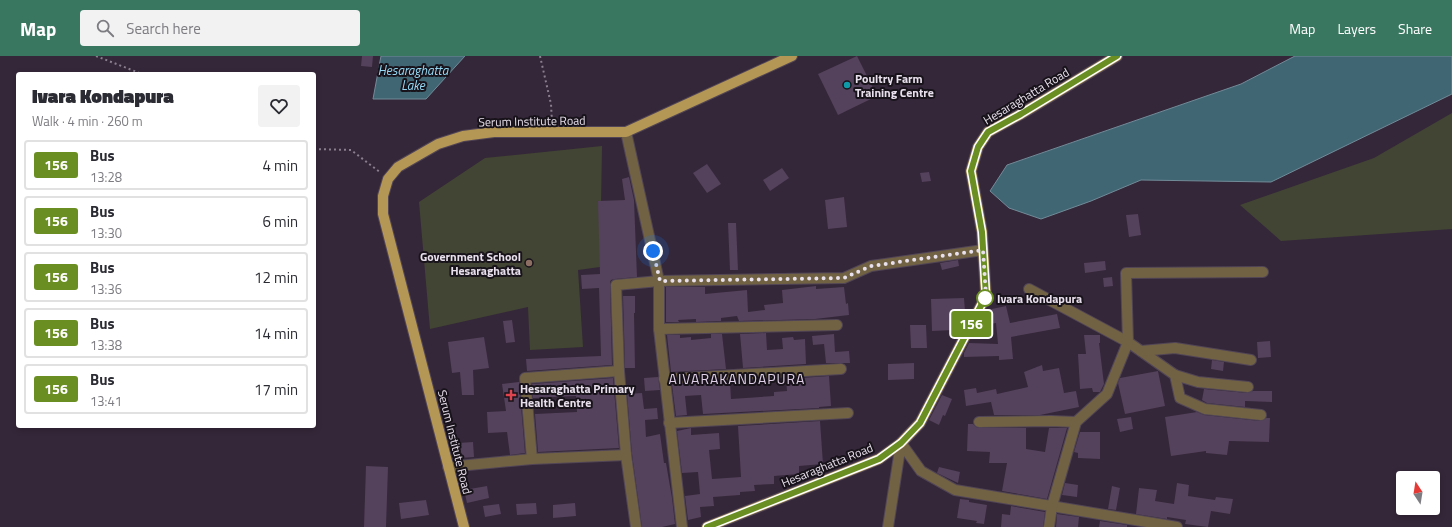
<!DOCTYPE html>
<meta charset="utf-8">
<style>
:root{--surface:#fff;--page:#f2f2f3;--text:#2b2b33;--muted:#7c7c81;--line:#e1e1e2;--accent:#3a7761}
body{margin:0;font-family:"Titillium Web",sans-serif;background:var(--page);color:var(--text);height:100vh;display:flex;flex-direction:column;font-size:15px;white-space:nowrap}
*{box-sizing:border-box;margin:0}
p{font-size:13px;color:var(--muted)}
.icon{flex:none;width:22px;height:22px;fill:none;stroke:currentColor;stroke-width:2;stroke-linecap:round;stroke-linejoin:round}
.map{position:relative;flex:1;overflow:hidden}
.panel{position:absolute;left:16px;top:16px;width:300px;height:356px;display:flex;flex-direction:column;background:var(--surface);border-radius:4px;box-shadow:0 2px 6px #0003}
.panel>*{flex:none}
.badge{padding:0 8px;border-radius:3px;font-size:14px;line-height:26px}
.needle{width:26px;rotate:348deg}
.tools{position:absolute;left:1396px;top:415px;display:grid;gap:8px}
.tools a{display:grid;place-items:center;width:44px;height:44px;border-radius:4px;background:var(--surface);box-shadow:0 2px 6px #0003;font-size:20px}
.you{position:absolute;width:20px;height:20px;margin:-10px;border:3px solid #fff;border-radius:50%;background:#1a73e8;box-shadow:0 0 0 6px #1a73e833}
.map>.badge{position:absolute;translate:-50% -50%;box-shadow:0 0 0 2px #fff}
.round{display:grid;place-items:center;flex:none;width:42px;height:42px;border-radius:4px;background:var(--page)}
.overview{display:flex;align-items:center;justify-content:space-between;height:68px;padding:0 16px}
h1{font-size:19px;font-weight:800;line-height:30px}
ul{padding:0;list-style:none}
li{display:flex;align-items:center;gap:12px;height:50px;margin:0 8px 6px;padding:0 8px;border:2px solid var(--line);border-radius:4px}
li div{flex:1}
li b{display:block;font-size:15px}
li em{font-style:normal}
li .badge{min-width:44px;font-weight:700;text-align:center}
header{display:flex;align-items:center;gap:24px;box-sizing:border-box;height:56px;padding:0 20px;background:var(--accent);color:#fff}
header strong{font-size:19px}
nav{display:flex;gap:22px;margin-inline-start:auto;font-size:14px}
.search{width:280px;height:36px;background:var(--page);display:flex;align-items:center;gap:10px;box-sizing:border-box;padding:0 14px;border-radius:4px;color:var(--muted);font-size:15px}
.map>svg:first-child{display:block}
.green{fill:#424533}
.water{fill:#406674;stroke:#728b98}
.building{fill:#54415b}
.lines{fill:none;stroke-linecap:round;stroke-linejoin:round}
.minor-casing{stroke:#514556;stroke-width:12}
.major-casing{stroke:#514556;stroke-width:12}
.path{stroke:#8a7f8f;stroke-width:2;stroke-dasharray:2 3;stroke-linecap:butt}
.minor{stroke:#716244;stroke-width:10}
.major{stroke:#b49655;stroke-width:10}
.line-casing{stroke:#fff;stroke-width:9}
.line{stroke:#6b8e23;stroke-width:6}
.walk{stroke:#e8e0ec;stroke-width:4;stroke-dasharray:0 7.2}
.culture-dot{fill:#0f9aa8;stroke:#18131b;stroke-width:1.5}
.education-dot{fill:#8d6e63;stroke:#18131b;stroke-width:1.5}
.stop-dot{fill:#fff;stroke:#6b8e23;stroke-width:2}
.health-dot{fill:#e0444e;stroke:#18131b;stroke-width:1.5}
.labels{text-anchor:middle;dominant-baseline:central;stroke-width:4;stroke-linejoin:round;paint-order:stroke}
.poi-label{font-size:12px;font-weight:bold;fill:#e8e0ec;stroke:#18131b;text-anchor:start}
.street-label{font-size:12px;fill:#e8e0ec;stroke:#18131b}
.stop-label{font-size:12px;font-weight:bold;fill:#e8e0ec;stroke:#18131b;text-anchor:start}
.water-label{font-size:13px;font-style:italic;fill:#95d9f4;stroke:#18131b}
.quarter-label{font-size:14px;letter-spacing:1px;fill:#decee5;stroke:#18131b}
</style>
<header>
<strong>Map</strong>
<div class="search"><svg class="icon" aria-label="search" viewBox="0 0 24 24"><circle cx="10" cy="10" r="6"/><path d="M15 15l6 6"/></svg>Search here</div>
<nav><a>Map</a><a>Layers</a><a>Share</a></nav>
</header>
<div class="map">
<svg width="1452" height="471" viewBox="0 0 1452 471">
<rect width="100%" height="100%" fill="#342739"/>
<g class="green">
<path d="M1452 57V173L1281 185 1240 149 1374 102Z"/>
<path d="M602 90 600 211 578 214 583 291 530 294 528 251 430 273 419 146 485 102Z"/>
</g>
<g class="water">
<path d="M381 0H465L426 43H373Z"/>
<path d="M1295 0H1452V38L1271 126 1141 124 1091 145 1041 163 1009 152 990 135 1007 109 1241 28Z"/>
</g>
<g class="building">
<path d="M362 0H373L372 11 361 10Z"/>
<path d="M857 0 877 40 838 59 818 18Z"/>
<path d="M707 108 721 128 707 137 693 117Z"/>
<path d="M782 112 789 122 770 135 763 124Z"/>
<path d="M929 116 931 125 922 126 920 117Z"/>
<path d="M629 121 634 144 637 221 615 223 611 224 610 226 612 309 527 315 526 303 601 300 599 232 582 233 581 219 600 218 598 145 625 144 622 123Z"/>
<path d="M844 141 847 171 828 173 825 144Z"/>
<path d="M1138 158 1141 179 1129 181 1126 159Z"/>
<path d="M728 167H736L738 214H730Z"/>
<path d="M958 204 959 210 942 214 940 207Z"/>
<path d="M1105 205 1106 214 1085 217 1084 207Z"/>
<path d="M1112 221 1113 230 1104 231 1103 222Z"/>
<path d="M816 230V233L844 231 846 248 848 247 849 259 815 263 739 265 737 260 721 262V265L696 266V263L678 264 679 266H666V231H705V238L747 234 748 256 765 254 764 249 783 247 782 234Z"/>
<path d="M623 240H635V257H634L635 312H625Z"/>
<path d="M964 242 965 255H953L954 274 932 275 931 243Z"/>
<path d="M1006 250 1010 267 1057 258 1060 272 1011 281 1013 303 999 304V300L964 301V297L969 287 998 288 996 267 990 268 987 254Z"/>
<path d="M512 264 515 286 506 287 503 265Z"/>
<path d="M910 269H926L927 292H911Z"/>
<path d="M766 277 767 294 783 293 782 282 793 281 794 284 805 283 806 308 743 312 740 278Z"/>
<path d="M711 278H722L726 313 671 316 667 279H680V282L691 281V284L711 282Z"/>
<path d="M834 278 835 296 849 295 850 307H826L824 288 813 289 812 280Z"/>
<path d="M1084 279H1100V287H1099L1104 328 1100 336H1093L1092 332 1080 333 1078 298H1086Z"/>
<path d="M484 281 489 312 473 314 474 339H462L460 316 452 317 448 286Z"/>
<path d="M1270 285 1271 301 1258 302 1257 286Z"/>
<path d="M1212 304 1224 306 1223 315 1211 313Z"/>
<path d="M914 307V323L888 324V308Z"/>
<path d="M1042 309 1043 315 1059 312 1064 337 1076 335 1079 351 1040 359H994L991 346 966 350 964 334 976 332 977 337 996 333 997 338 1028 331 1024 316Z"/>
<path d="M1158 315 1165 350 1125 358 1118 327 1120 322Z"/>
<path d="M829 320 831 350 819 351V352L703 358 701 339 685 340 687 359 676 360 672 329 730 326 731 343 774 340V336L787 335 786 323Z"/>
<path d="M658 321 660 334 645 335 644 322Z"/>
<path d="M613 322 619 392 538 396 535 358 577 356 576 340 533 342 532 328Z"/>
<path d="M519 326 525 397 510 399 507 376 488 377 487 356 506 355 502 328Z"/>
<path d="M1204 333 1247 337 1253 335H1272V346L1245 345V351L1207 347 1202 344Z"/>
<path d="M642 337 644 353 657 352 658 363 645 364 646 381 660 378 664 407H666L672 442 675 468 662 471H642L632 398 627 338Z"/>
<path d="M942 339 952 343 945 360 943 359 939 369 929 364Z"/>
<path d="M1197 356 1204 359 1260 365 1266 362H1270L1269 386 1229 385 1227 399 1206 397V395L1171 400 1165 361Z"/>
<path d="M1131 361 1133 373 1120 376 1117 363Z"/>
<path d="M820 365 823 408 799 410V418L774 420V428L754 429 755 435 740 436V439L713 441 714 450 700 451 701 461 688 464 685 440 700 438 698 416 682 417 677 375 691 372V379L719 377 720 393 709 394 712 423 741 421 738 370Z"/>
<path d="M968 368H973L976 371 979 372H1026V393L1045 396 1049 372H1067L1047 443 1002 435 1007 407H989L990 396 967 395Z"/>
<path d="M1080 376H1100V403L1078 402V397L1074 396Z"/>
<path d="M473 386 474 401 459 402 458 387Z"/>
<path d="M366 410 388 411 386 471H364Z"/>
<path d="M939 411 960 416 958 427 937 417Z"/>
<path d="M1065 427 1078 429 1077 441 1062 439Z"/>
<path d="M1177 427 1189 429 1188 440 1215 444 1216 441 1233 443 1230 458 1211 455 1208 471 1185 468 1186 464 1167 461V463L1136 458 1139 432 1157 434 1155 445 1174 448Z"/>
<path d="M487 430 489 442 467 447 464 434Z"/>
<path d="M1112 430 1120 432 1116 454 1108 453Z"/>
<path d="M960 443 969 444V446L987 449 984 468 976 467 977 465 957 462Z"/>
<path d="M426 444 429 459 401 463 399 447Z"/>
<path d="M536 447 537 458 517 459 516 448Z"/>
<path d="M575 447 576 460 553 462V449Z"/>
<path d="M499 448 501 458 485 461 483 450Z"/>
<path d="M1011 450 1045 456 1043 471H1001L1002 458 1010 459Z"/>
<path d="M1057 458 1079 461 1078 471H1056Z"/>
<path d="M1100 465 1127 469V471H1099Z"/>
</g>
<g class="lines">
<defs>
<g id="minor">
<path d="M626 76 659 225V273L682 471"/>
<path d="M1029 233 1128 286 1175 319 1180 342 1205 353 1261 359"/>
<path d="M659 273 837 269"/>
<path d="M1141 295 1175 292 1251 304"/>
<path d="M1175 319 1198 326 1248 331"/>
<path d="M664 323 841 313"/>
<path d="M979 366 1051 365 1076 366"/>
<path d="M669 367 848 357"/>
<path d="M901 387 921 415 955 434 1177 471"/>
<path d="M532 403 525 322 619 315"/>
<path d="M448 411 532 403 626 399"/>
<path d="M636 471 626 399 619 315 616 229 659 225 844 222 871 210 983 194"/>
<path d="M888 471 901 387"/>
<path d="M1049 471 1052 450 1076 366 1107 338 1128 286 1126 217 1263 216"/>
</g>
<g id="major">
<path d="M464 471 383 158V140L388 123 398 111 438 88 463 80 494 76H626L792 0"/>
<path d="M707 471 879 403 901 387 920 367 986 240 982 176 971 115 978 91 988 76 1021 58 1117 0"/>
</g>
</defs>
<use href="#minor" class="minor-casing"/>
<use href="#major" class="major-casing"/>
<g class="path">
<path d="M96 0 142 18"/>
<path d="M540 0 551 48 552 67"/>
<path d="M314 93 351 94 381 117"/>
</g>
<use href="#minor" class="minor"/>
<use href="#major" class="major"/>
</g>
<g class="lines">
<defs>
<path id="line" d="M707 471 879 403 901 387 920 367 986 240 982 176 971 115 978 91 988 76 1021 58 1117 0"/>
</defs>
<use href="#line" class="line-casing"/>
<use href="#line" class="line"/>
<path class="walk" d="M653 195 660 225 844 222 871 210 983 194 986 240 985 242"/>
</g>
<circle class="culture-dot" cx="847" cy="29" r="4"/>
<circle class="education-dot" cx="529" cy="207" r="4"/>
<circle class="stop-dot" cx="985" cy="242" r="8"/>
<path class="health-dot" d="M509 333h4v4h4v4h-4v4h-4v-4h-4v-4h4z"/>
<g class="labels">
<g class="poi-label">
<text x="855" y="22">Poultry Farm<tspan x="855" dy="14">Training Centre</tspan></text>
<text x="521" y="200" text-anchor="end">Government School<tspan x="521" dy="14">Hesaraghatta</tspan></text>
<text x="520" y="332">Hesaraghatta Primary<tspan x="520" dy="14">Health Centre</tspan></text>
</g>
<g class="street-label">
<text transform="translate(1026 40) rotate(-31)">Hesaraghatta Road</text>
<text transform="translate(532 65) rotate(-1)">Serum Institute Road</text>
<text transform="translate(455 386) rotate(76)">Serum Institute Road</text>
<text transform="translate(827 409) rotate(-22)">Hesaraghatta Road</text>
</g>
<g class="stop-label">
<text x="997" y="242">Ivara Kondapura</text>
</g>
<g class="water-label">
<text x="413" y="14">Hesaraghatta<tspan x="413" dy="15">Lake</tspan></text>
</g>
<g class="quarter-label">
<text x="737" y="322">AIVARAKANDAPURA</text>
</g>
</g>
</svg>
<div class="tools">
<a><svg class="needle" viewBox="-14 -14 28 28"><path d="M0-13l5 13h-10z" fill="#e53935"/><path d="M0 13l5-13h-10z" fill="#7c7c81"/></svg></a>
</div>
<div class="you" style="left:653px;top:195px"></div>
<b class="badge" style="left:971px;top:268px;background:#6b8e23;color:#fff">156</b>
<section class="panel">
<div class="overview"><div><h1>Ivara Kondapura</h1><p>Walk · 4 min · 260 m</p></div><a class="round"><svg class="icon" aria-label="heart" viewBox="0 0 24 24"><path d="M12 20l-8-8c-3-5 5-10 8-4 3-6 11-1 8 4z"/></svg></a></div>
<ul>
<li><span class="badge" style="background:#6b8e23;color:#fff">156</span><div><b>Bus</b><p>13:28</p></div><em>4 min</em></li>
<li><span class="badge" style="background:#6b8e23;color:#fff">156</span><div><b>Bus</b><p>13:30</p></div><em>6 min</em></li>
<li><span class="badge" style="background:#6b8e23;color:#fff">156</span><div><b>Bus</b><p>13:36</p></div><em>12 min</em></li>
<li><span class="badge" style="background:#6b8e23;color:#fff">156</span><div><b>Bus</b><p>13:38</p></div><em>14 min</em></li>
<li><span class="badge" style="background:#6b8e23;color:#fff">156</span><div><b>Bus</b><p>13:41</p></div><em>17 min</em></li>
</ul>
</section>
</div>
